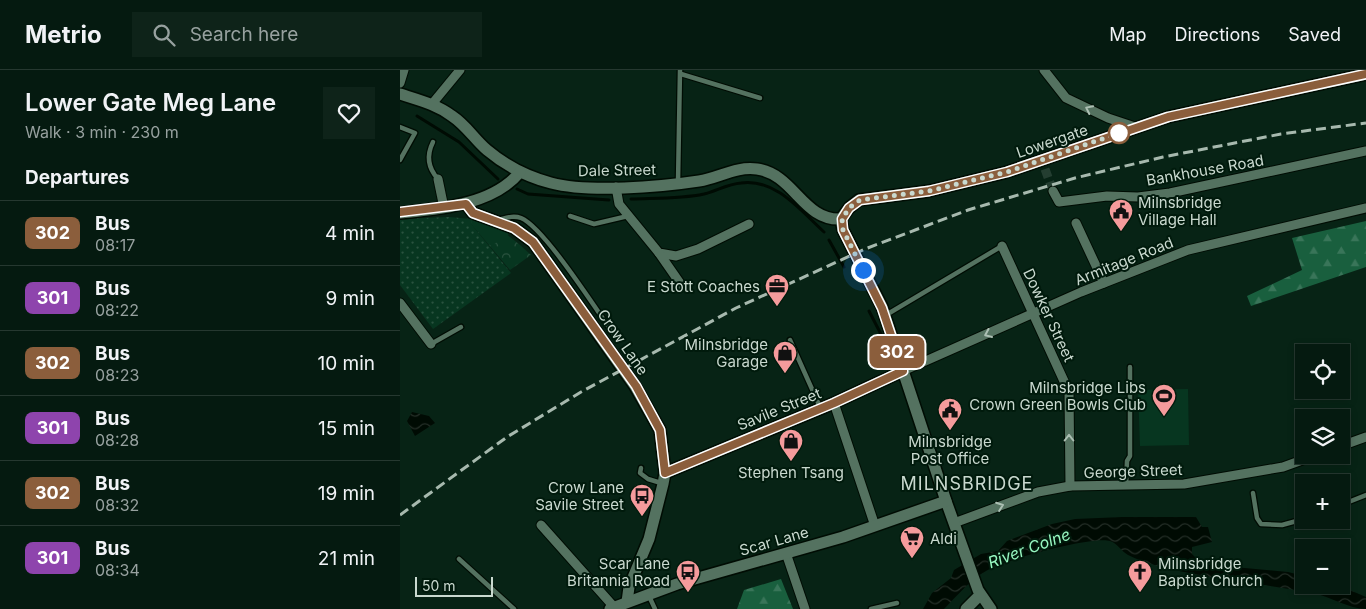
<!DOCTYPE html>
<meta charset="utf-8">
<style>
:root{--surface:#051a10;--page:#0e2319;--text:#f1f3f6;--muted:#97a19f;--line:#263830}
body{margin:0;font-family:Inter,sans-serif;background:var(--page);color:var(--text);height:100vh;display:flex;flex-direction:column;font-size:19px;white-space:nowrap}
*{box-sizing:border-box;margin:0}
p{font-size:16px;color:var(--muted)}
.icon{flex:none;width:28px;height:28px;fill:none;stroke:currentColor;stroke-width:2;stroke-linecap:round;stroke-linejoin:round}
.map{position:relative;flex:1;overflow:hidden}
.details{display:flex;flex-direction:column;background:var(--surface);width:400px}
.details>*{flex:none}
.badge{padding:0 10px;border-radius:8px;font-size:18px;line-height:32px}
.controls{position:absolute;left:895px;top:274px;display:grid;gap:10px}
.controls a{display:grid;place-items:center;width:55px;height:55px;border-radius:0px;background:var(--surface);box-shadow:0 2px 8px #0003,0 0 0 1px var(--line);font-size:25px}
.scale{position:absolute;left:15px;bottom:12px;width:78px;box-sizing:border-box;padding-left:5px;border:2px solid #c9d9cf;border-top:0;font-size:14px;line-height:18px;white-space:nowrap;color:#c9d9cf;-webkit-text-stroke:4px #001a0c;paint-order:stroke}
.you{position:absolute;width:25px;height:25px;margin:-12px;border:4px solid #fff;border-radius:50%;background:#1a73e8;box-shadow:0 0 0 8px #1a73e833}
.map>.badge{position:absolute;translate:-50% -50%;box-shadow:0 0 0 2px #fff}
h2{padding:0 25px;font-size:19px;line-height:45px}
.round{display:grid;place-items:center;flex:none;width:52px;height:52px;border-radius:0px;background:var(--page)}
.summary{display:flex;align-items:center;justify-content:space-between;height:85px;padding:0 25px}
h1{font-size:24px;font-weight:600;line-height:38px}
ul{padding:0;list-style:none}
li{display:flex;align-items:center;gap:15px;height:65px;padding:0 25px;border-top:1px solid var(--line)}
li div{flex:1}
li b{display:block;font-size:19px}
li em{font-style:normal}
li .badge{min-width:55px;font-weight:700;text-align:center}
header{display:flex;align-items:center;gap:30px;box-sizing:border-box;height:70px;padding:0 25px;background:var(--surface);border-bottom:1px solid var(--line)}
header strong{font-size:24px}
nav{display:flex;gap:28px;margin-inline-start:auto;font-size:18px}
.search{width:350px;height:45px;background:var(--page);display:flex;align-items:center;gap:12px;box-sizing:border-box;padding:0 18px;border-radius:0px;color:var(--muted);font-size:19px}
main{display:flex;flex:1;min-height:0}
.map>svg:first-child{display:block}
.grass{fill:url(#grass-dots)}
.forest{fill:url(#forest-firs)}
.park{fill:url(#park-crowns)}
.garden{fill:#073620}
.water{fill:url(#water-waves)}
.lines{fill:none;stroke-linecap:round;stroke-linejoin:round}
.stream{stroke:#000b03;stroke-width:3}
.street-tunnel{stroke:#243e31;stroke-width:9;stroke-dasharray:9 4.5;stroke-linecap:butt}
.lane-casing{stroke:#000c03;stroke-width:7}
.street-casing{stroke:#000c03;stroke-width:11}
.secondary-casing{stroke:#000c03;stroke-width:14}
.lane{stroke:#547260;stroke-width:4.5}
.street{stroke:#547260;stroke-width:9}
.secondary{stroke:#547260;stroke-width:11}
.rail{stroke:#a7b9ae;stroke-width:3;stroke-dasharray:10 5;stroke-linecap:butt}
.oneway{stroke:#acbfb3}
.line-casing{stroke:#fff;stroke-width:11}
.line{stroke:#8b5e3c;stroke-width:8}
.walk{stroke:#c9d9cf;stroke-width:5;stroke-dasharray:0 9}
.stop-dot{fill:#fff;stroke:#8b5e3c;stroke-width:2.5}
.labels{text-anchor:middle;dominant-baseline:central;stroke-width:4;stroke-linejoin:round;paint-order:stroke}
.street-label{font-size:15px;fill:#c9d9cf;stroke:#001a0c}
.poi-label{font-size:15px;fill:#c9d9cf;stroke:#001a0c;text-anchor:end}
.water-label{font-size:16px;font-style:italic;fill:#97f7c1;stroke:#001a0c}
.quarter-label{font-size:18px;letter-spacing:1px;fill:#c9d9cf;stroke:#001a0c}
</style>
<header>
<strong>Metrio</strong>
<div class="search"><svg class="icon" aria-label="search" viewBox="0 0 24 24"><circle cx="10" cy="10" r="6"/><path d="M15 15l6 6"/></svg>Search here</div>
<nav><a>Map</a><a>Directions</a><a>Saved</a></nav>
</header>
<main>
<section class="details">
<div class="summary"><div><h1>Lower Gate Meg Lane</h1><p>Walk · 3 min · 230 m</p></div><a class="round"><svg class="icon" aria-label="heart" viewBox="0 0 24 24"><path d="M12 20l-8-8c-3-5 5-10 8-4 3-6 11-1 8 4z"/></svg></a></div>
<h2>Departures</h2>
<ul>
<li><span class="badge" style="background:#8b5e3c;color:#fff">302</span><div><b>Bus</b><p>08:17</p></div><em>4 min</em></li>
<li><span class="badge" style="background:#8e44ad;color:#fff">301</span><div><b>Bus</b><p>08:22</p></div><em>9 min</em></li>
<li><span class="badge" style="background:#8b5e3c;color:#fff">302</span><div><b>Bus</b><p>08:23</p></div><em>10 min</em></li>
<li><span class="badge" style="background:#8e44ad;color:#fff">301</span><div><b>Bus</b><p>08:28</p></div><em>15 min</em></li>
<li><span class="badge" style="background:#8b5e3c;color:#fff">302</span><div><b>Bus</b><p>08:32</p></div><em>19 min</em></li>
<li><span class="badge" style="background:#8e44ad;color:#fff">301</span><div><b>Bus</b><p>08:34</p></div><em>21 min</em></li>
</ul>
</section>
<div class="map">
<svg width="966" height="539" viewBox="0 0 966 539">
<defs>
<pattern id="grass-dots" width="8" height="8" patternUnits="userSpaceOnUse" patternTransform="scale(1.25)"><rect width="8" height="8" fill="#073620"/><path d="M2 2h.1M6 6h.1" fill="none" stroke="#2a523f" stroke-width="1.8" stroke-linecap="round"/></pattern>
<pattern id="forest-firs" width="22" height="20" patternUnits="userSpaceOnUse" patternTransform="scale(1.25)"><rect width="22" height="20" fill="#195f3e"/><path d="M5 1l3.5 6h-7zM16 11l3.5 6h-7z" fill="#397559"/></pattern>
<pattern id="park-crowns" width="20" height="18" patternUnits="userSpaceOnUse" patternTransform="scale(1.25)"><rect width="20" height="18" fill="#073620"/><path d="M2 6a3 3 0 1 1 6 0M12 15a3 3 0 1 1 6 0" fill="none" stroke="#2a523f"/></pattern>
<pattern id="water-waves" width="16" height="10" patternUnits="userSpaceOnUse" patternTransform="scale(1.25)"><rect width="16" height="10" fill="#000b03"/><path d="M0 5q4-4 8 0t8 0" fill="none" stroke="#242e27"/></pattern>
</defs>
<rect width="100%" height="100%" fill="#072315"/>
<path class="grass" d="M49 147 71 149 72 155 111 203 33 259 0 215V149Z"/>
<g class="forest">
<path d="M966 151V197L851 236 847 226 902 200 892 168Z"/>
<path d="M381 509 393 539H337L344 520Z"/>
</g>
<path class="park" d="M71 149C98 156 111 166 131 185L110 200 72 155Z"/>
<g class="garden">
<path d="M71 149 91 154 109 164 91 176 72 155Z"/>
<path d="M788 319 789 375 740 376 738 320Z"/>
</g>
<g class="water">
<path d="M12 342 29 346 35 353 15 366 7 351Z"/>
<path d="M722 447H796L802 457H808L812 472 792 477V484L802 494 888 502 904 506V515H938L966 527V539C949 539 930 526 912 523 871 515 830 511 789 503 769 499 746 494 728 485 721 481 717 473 710 471 691 466 604 490 586 501 570 510 557 526 544 539H523L532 523 551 508 554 500 581 484 598 481 607 471 652 454 675 449Z"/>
</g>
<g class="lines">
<g class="stream">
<path d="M17 46 59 72 98 109"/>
<path d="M117 119 128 124 209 130"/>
<path d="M231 129C254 128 281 129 304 124 316 121 328 114 341 113 376 108 401 141 424 162"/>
<path d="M429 170 444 197"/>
<path d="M469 241 485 272 488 274"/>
</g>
<path class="street-tunnel" d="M645 99 653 121"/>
<defs>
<g id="lane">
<path d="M281 4 360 28"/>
<path d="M0 57 15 63 0 90"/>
<path d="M33 72C26 86 28 98 38 109"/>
<path d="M278 113 280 0"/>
<path d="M170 146 194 154 228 146"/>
<path d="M98 150C106 148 113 145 121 148 145 158 199 244 217 269"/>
<path d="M486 245 602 176"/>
<path d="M390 270 420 337"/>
<path d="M31 274 61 257"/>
<path d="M241 398 240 403 248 409 261 413"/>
<path d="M726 415 727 391 730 386V297"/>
<path d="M853 423 857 448 861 454 882 455 904 449"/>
<path d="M941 435 966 425"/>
<path d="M59 489 114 539"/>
<path d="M249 526 255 539"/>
<path d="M471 539 497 533"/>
</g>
<g id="street">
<path d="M644 0 666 28 708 48 735 57"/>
<path d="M0 13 4 0"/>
<path d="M32 34 60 0"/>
<path d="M38 109 44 138"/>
<path d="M216 117 219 134 259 183 276 186 298 179 349 154"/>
<path d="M653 121 659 132 707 126 738 127 770 123 966 81"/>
<path d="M676 153 704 213"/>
<path d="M602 176 669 322 670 416"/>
<path d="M259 183 282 216"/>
<path d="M0 233 31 274"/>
<path d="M503 301 681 222 788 180 966 138"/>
<path d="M434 333 475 456"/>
<path d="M941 376 966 367"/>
<path d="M554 453 638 422 670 416 784 414 883 397 916 385"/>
<path d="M141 455 214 537"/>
<path d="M386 483 405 539"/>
</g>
<g id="secondary">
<path d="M0 24C18 30 36 34 52 46 66 55 75 70 87 80 106 96 128 107 151 113 189 123 259 117 299 111 319 108 336 96 357 99 394 104 403 151 441 149"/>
<path d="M66 134 73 143 114 158 133 172 235 316 260 360 265 403 263 414 249 469 229 517 227 532"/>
<path d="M0 143C39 139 93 135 120 102"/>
<path d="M441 149 449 138 459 130 529 121 607 102 768 47 966 4"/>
<path d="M441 149 443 160 482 237 546 431 578 520 591 539"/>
<path d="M265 403 434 333 503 301"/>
<path d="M210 539 277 514 443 467 546 431"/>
<path d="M566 539 580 525"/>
</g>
</defs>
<use href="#lane" class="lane-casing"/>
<use href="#street" class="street-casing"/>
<use href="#secondary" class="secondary-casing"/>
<use href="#lane" class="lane"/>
<use href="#street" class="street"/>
<use href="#secondary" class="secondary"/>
<path class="rail" d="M0 445 107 367 181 322 336 238 465 179 568 140 675 108 763 87 881 64 966 53"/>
</g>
<defs><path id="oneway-chevron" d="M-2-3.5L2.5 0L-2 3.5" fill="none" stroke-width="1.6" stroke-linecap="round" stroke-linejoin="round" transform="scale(1.25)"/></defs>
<g class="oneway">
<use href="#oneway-chevron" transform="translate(689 39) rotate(-154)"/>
<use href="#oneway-chevron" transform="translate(588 264) rotate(156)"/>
<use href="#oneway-chevron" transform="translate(669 368) rotate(-90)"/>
<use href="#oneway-chevron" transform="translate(600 436) rotate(-20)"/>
</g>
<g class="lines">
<defs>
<path id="line" d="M0 142 66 134 73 143 114 158 133 172 236 316 260 360 265 403 434 333 503 301 482 238 443 160 442 149 449 138 460 130 529 121 607 102 768 47 966 4"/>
</defs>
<use href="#line" class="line-casing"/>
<use href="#line" class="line"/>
<path class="walk" d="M463 200 443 160 442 149 449 138 460 130 529 121 607 102 719 63"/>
</g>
<defs>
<symbol id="civic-pin" viewBox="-11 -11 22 30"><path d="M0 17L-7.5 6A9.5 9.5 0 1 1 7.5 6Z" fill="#f59b9c" stroke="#001a0c"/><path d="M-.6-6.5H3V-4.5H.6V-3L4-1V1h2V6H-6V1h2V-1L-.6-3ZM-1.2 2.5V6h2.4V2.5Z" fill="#111"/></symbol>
<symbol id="office-pin" viewBox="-11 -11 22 30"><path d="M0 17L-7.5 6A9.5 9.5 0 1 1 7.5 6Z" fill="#f59b9c" stroke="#001a0c"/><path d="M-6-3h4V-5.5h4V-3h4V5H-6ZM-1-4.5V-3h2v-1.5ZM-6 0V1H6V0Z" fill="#111"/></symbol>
<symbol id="shop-pin" viewBox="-11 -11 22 30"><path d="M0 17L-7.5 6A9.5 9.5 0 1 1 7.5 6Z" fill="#f59b9c" stroke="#001a0c"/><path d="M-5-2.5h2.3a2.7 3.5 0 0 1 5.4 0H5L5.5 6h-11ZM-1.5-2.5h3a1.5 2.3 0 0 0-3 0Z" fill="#111"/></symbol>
<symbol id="stadium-pin" viewBox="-11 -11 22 30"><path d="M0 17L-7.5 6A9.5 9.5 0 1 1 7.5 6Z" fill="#f59b9c" stroke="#001a0c"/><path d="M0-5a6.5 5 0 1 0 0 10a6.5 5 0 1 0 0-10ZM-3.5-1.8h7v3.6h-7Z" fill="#111"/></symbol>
<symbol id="bus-pin" viewBox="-11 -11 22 30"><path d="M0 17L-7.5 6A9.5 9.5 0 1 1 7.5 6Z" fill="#f59b9c" stroke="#001a0c"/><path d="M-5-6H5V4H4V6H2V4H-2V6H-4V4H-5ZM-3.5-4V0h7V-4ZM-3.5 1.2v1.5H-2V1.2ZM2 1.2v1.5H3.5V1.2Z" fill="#111"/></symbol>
<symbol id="supermarket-pin" viewBox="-11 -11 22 30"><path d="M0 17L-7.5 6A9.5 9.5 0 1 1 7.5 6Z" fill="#f59b9c" stroke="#001a0c"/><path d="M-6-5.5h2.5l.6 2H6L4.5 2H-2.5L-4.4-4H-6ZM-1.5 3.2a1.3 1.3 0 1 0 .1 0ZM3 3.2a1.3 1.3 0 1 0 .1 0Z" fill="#111"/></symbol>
<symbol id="church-pin" viewBox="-11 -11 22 30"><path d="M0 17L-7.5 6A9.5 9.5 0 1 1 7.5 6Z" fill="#f59b9c" stroke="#001a0c"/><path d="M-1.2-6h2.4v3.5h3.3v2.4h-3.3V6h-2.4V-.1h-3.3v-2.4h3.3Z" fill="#111"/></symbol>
</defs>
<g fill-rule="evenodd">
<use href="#civic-pin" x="707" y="127" width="28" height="38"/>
<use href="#office-pin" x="363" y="202" width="28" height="38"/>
<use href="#shop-pin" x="371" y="269" width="28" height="38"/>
<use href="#stadium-pin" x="750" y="312" width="28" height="38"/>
<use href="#civic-pin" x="536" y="326" width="28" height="38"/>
<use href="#shop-pin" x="377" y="357" width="28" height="38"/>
<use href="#bus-pin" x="228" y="412" width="28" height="38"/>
<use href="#supermarket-pin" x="498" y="454" width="28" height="38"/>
<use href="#bus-pin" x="274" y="488" width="28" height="38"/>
<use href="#church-pin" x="726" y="488" width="28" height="38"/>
</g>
<circle class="stop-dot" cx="719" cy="63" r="10"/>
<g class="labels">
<g class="street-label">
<text transform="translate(652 71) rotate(-19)">Lowergate</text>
<text transform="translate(217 100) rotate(-1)">Dale Street</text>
<text transform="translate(805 100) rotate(-10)">Bankhouse Road</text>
<text transform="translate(724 191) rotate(-22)">Armitage Road</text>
<text transform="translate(649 245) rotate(65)">Dowker Street</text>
<text transform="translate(223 272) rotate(55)">Crow Lane</text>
<text transform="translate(379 339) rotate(-22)">Savile Street</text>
<text transform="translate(733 401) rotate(-2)">George Street</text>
<text transform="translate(374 471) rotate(-16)">Scar Lane</text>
</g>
<g class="poi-label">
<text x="738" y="132" text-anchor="start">Milnsbridge<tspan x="738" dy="17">Village Hall</tspan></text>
<text x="360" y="216">E Stott Coaches</text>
<text x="368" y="274">Milnsbridge<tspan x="368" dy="17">Garage</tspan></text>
<text x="746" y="317">Milnsbridge Libs<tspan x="746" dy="17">Crown Green Bowls Club</tspan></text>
<text x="550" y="371" text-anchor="middle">Milnsbridge<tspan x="550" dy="17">Post Office</tspan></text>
<text x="391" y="402" text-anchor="middle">Stephen Tsang</text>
<text x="224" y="417">Crow Lane<tspan x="224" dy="17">Savile Street</tspan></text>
<text x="530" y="468" text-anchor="start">Aldi</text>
<text x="270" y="493">Scar Lane<tspan x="270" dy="17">Britannia Road</tspan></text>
<text x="758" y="493" text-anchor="start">Milnsbridge<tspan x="758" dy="17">Baptist Church</tspan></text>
</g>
<g class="water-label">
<text transform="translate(629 478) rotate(-20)">River Colne</text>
</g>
<g class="quarter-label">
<text x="567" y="413">MILNSBRIDGE</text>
</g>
</g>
</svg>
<div class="controls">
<a><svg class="icon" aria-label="locate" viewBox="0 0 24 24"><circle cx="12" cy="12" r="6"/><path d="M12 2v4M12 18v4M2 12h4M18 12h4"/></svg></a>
<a><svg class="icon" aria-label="layers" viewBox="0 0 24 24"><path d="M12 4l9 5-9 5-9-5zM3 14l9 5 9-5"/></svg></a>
<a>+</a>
<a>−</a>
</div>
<div class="scale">50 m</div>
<div class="you" style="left:463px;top:200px"></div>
<b class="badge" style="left:497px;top:282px;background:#8b5e3c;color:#fff">302</b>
</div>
</main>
